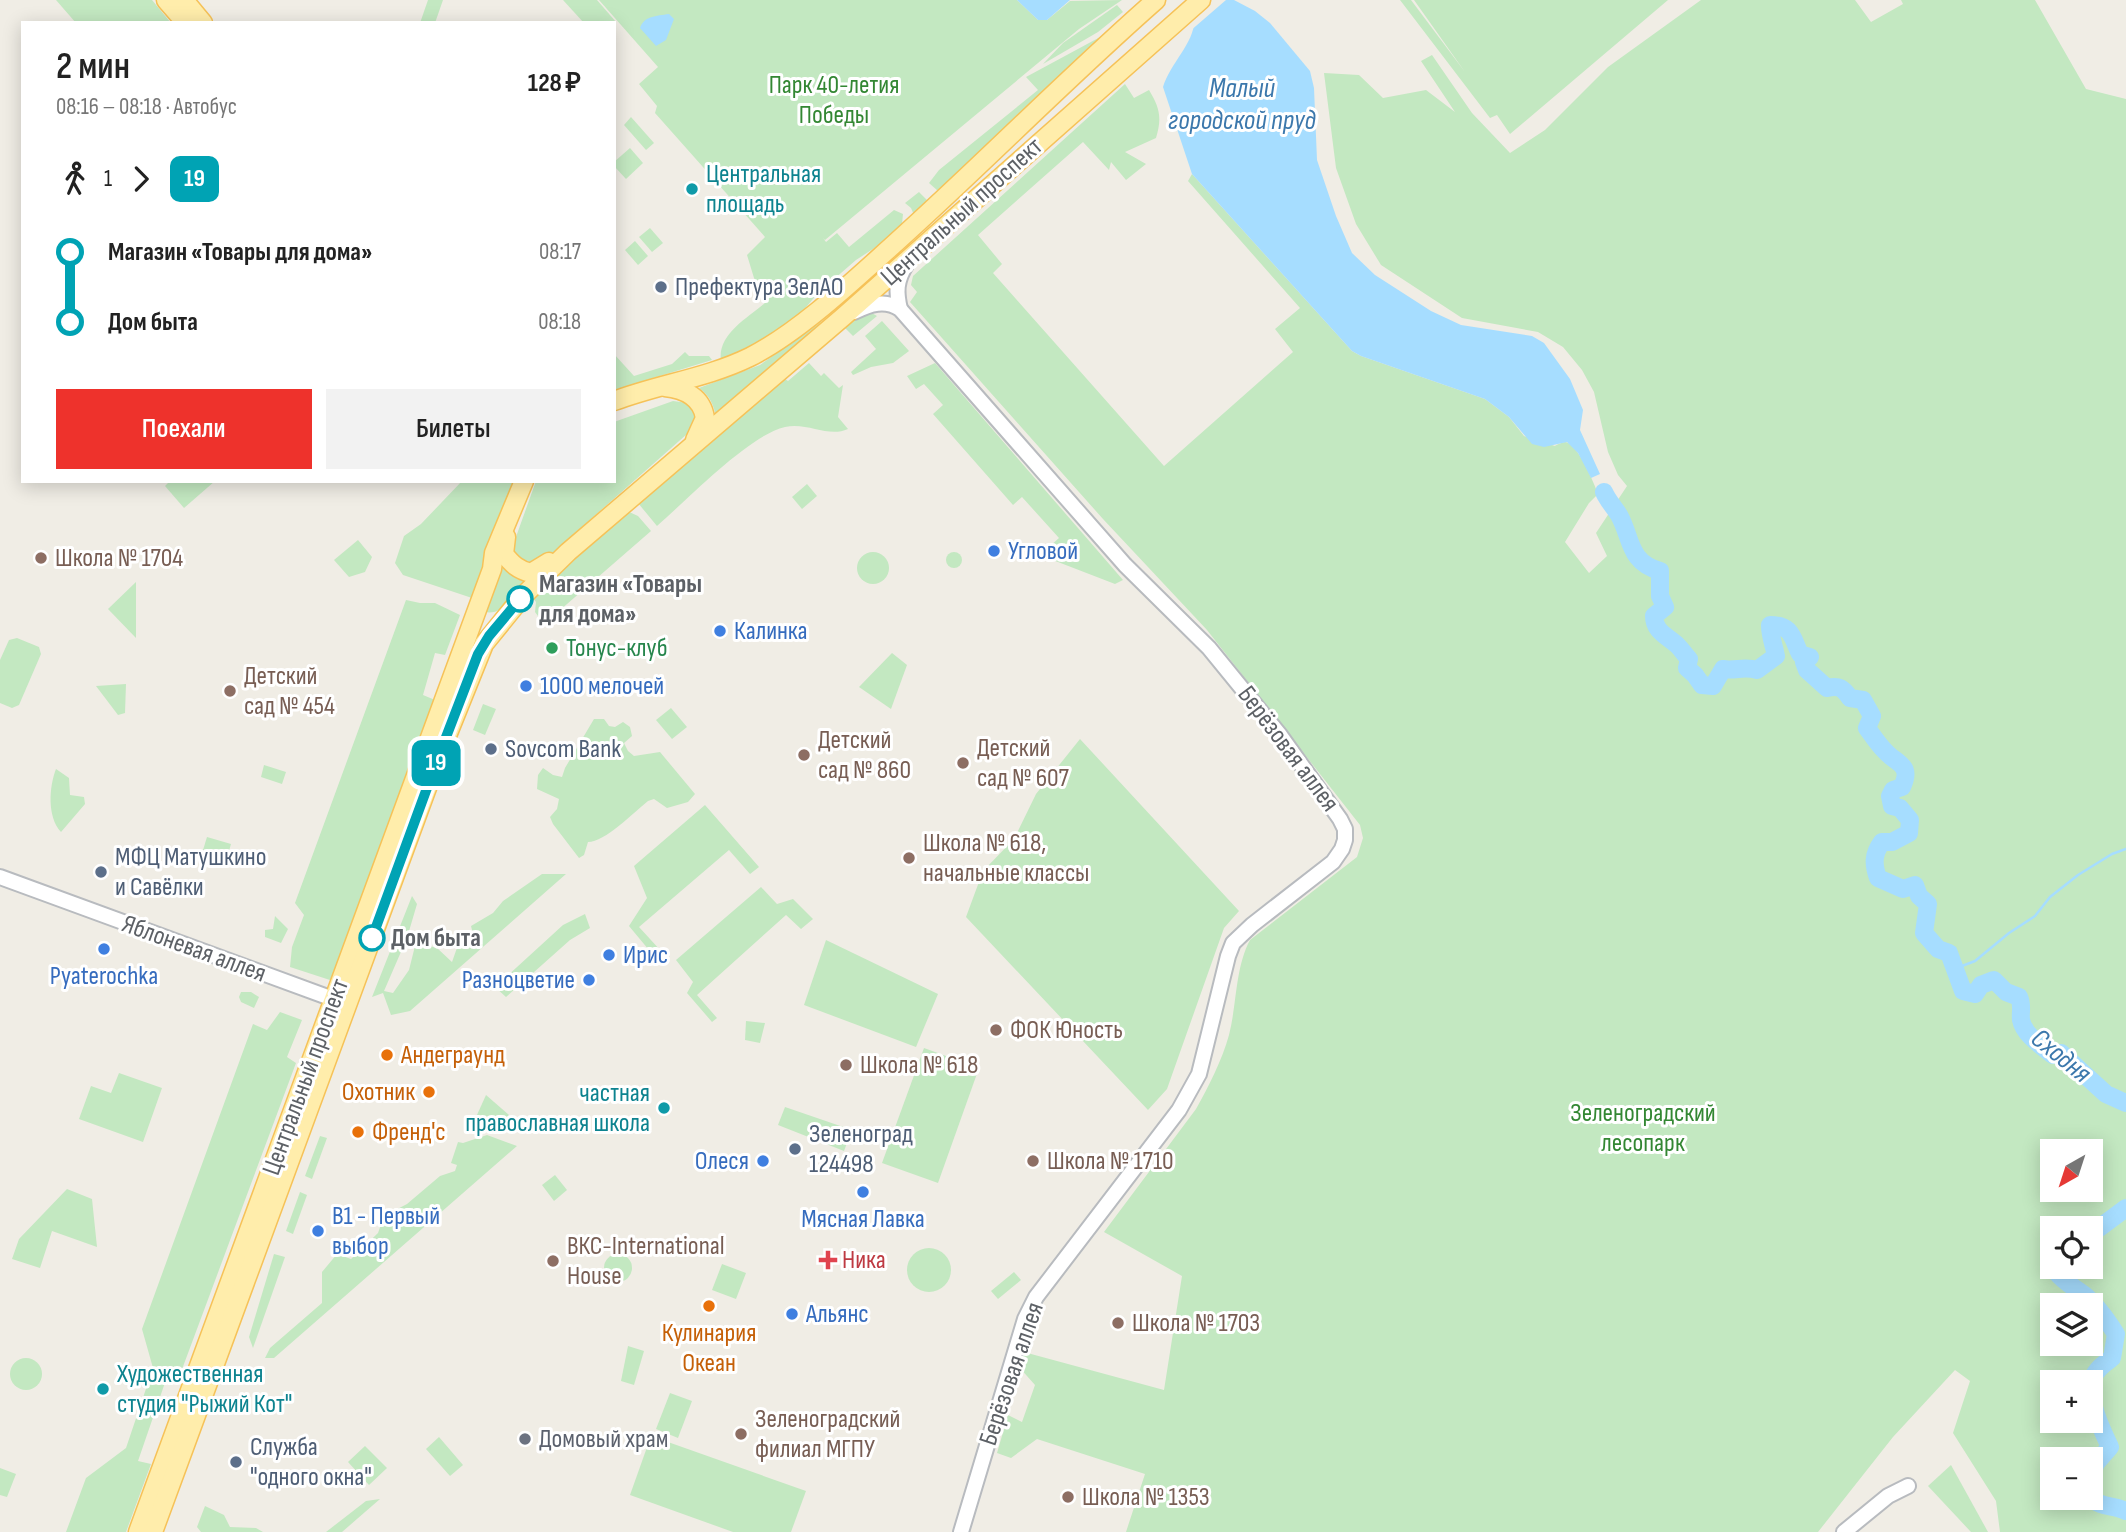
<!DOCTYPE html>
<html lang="ru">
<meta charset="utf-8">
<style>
:root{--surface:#fff;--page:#f2f2f2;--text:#222;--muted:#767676;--accent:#ee322c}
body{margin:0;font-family:"Sofia Sans Condensed",sans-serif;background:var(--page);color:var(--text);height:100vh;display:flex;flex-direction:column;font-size:26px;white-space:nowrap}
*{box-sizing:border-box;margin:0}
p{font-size:23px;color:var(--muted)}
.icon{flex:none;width:38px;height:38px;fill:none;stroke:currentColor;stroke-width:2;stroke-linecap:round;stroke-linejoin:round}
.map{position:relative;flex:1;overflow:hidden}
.side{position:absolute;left:21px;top:21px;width:595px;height:462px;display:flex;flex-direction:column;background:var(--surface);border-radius:0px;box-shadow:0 4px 18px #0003}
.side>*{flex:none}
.badge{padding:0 14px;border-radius:10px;font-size:24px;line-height:46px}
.needle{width:46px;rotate:219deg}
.buttons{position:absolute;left:2040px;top:1139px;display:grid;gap:14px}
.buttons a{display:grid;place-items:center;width:63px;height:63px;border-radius:0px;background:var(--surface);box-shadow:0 4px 18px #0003;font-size:35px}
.map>.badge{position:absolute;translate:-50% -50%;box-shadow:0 0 0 4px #fff}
.legs{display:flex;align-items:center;gap:10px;height:77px;padding:0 35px;font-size:23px}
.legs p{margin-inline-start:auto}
.overview{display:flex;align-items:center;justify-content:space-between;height:119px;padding:0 35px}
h1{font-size:38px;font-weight:600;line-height:52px}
.primary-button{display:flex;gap:14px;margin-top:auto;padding:14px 35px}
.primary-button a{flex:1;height:80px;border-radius:0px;background:var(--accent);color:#fff;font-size:28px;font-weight:600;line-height:80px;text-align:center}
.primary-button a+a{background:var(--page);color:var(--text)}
ul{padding:0 35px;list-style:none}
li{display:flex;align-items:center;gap:24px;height:70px;font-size:26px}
li i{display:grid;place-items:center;width:10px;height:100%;margin:0 9px;background:currentColor}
li i::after{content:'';width:18px;height:18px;margin:-9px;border:5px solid;border-radius:50%;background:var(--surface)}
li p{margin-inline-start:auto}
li:first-child i{background:linear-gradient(#0000 50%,currentColor 0)}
li:last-child i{background:linear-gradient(currentColor 50%,#0000 0)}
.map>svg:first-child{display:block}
.green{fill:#c3e8c1;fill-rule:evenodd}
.water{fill:#a6ddff}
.pier{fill:#f0ede5}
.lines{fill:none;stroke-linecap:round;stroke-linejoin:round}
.stream{stroke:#a6ddff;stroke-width:2.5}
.river{stroke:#a6ddff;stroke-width:18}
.minor-casing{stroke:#b8bbbf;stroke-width:18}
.major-casing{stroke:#f6c258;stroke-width:21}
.minor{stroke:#fff;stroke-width:14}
.major{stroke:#ffedab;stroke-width:18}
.line-1-casing{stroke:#fff;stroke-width:16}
.line-1{stroke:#00a3b4;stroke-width:10}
.culture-dot{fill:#0f9aa8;stroke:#fff;stroke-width:2.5}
.service-dot{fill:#5c6f8a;stroke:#fff;stroke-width:2.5}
.shop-dot{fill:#3f7fe0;stroke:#fff;stroke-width:2.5}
.education-dot{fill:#8d6e63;stroke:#fff;stroke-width:2.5}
.stop-1-dot{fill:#fff;stroke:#00a3b4;stroke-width:3.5}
.leisure-dot{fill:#2e9e5b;stroke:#fff;stroke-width:2.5}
.food-dot{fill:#e8710a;stroke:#fff;stroke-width:2.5}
.health-dot{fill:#e0444e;stroke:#fff;stroke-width:2.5}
.worship-dot{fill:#6b7280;stroke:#fff;stroke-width:2.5}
.labels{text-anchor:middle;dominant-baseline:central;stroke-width:6;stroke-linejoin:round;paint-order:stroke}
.park-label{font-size:26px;fill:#338733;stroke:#fff}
.culture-label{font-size:26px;fill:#0d838f;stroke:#fff;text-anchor:start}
.street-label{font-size:26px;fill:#5d6166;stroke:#fff}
.service-label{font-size:26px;fill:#4e5e75;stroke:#fff;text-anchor:start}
.shop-label{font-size:26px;fill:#366cbe;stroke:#fff;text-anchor:start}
.education-label{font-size:26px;fill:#785e54;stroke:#fff;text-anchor:start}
.stop-label{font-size:26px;font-weight:bold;fill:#5d6166;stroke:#fff;text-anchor:start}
.leisure-label{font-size:26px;fill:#27864d;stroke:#fff;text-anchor:start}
.food-label{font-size:26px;fill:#c56008;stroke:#fff;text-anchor:start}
.health-label{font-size:26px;fill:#be3a42;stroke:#fff;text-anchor:start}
.worship-label{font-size:26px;fill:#5b616d;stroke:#fff;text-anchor:start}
.water-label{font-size:28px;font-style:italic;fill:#3c78ac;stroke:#fff}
</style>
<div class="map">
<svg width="2126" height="1532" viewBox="0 0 2126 1532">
<rect width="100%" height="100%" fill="#f0ede5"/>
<g class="green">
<path d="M56 0H152L171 23H76Z"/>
<path d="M428 0H443L435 23H420Z"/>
<path d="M563 0H597L616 22 584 23Z"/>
<path d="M599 0H1017L1038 20H1047L1070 1 1122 0 1079 29 825 240 823 238 826 242 837 233 849 247 894 210 903 214 902 224 879 245 856 260 818 293 802 312 780 329 752 348 721 361C717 334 748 318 766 302L754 278 747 255 765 237 655 113 657 106 639 84 658 67Z"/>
<path d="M1400 0H1411L1465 72 1414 0H1668L1510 134 1497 115 1490 118Z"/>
<path d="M1701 0H1855L1871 22 1903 4 1901 0H2035L2086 89 2126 99V1532H2000L1996 1501 1953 1433 1970 1381 1955 1370 1893 1437 1818 1532H1126L1145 1474 1037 1439 1011 1458 997 1453 1008 1415 1022 1422 1035 1385 1019 1367 1020 1351 1164 1390 1182 1276 1104 1232 1196 1109C1209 1086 1222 1060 1229 1035 1237 1004 1235 968 1250 940L1357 857 1363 838 1360 825 1207 630 1103 519 910 302 917 292 911 285 913 276 1125 84 1134 98 1149 90C1160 108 1162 118 1156 138L1125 152 1146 164 1126 180 1111 162 1109 170 1083 142 978 235 1002 264 993 273 1164 466 1293 352 1275 329 1300 308 1188 181 1192 174 1352 351 1361 356 1485 399 1509 417 1524 436 1555 446C1556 445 1563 442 1565 442 1577 442 1594 483 1598 494L1589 503 1565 542 1589 573 1607 556 1596 533 1627 486 1618 475 1608 452 1594 392 1582 370 1563 347 1538 332 1462 318 1381 265 1356 224 1336 168 1324 73 1359 75 1383 98 1426 90 1455 112 1421 61 1432 55 1472 113 1510 153 1545 130 1608 67ZM2053 1152H2091V1190H2053ZM2053 1228H2091V1267H2053ZM2053 1306H2091V1344H2053ZM2053 1382H2091V1421H2053ZM2053 1460H2091V1498H2053Z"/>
<path d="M1117 5 1123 12 1098 32 1043 64 1063 43Z"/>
<path d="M1102 36 1103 37 938 191 929 183 939 170 1038 90 1026 77Z"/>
<path d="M631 117 654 143 646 150 624 125Z"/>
<path d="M630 148 643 163 626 179 614 166V162Z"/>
<path d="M919 192 928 201 914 215 911 208 905 203Z"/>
<path d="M650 228 663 243 652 252 639 237Z"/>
<path d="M635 241 648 256 638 265 625 250Z"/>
<path d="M870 312 877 316 853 336 845 328 859 315Z"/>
<path d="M824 320 716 416C713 404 710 396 699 388L760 365Z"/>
<path d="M882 321 909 351 893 363 871 367 853 375 851 372 876 349 865 336Z"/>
<path d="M685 352 689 356H709L712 360 614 390V354L634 376 672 364Z"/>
<path d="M809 363 821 376 824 373 839 388 843 385 838 417 848 429C828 438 808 422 785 427 749 435 687 500 657 526L638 503 770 388 785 379 788 381Z"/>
<path d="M935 363 1123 580 1115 584 1045 557 1050 546 1059 538 1022 497 1013 505 933 414 943 405 924 384 916 389 907 376Z"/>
<path d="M673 401 688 403 696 412V426L539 565 527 567 513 557 512 548 536 481H614V422Z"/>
<path d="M170 481H215L184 508 165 486Z"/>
<path d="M462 481H516L475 599 403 575 395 563 404 536 421 524Z"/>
<path d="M807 484 817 496 802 509 792 497Z"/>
<path d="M627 511 638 516 651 531 544 624 535 612 536 602 532 597 536 590Z"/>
<path d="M358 540 372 557 365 572 349 577 334 560Z"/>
<circle cx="954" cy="560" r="8"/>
<circle cx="873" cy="568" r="16"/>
<path d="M501 567 517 579 525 582C515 594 503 616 485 612Z"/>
<path d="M136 582V638L108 609Z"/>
<path d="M406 600 420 603H435L460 615 445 655 435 653 423 695 435 700 333 981 290 967 292 947 304 915 295 903Z"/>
<path d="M17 638 39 647 41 654 19 705 12 708 0 703V660L9 640Z"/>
<path d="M892 653 907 665 891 709 859 687Z"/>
<path d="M126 684 125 713 118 715 96 686Z"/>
<path d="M483 704 496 709 485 735 473 730Z"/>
<path d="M671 708 687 727 672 739 656 720Z"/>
<path d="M594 719H604L609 726 615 727 623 722 630 727 632 736 624 743 628 751 634 756 660 752 695 794 688 802 667 808 654 799 648 801C633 813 605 842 588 842L584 855 579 858 553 824 550 817 557 809 559 799 537 789 538 775 543 768 553 775 562 777 565 768Z"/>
<path d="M1080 739 1239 911 1224 928 1167 1089 1148 1110 966 917 983 871 1014 839 1036 794Z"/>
<path d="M264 765 286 772 282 784 261 777Z"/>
<path d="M56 769 69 778 70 795 84 797 85 804 61 832C47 817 49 787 56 769Z"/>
<path d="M705 805 759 867 750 874 729 850 639 927 661 951 654 956 629 926 647 898 634 866Z"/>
<path d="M207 837 231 844 227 858 203 850Z"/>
<path d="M542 874H566L410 1011 391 1015 383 993 372 997 412 896 417 904 407 938 384 991 393 993 409 970 416 942 437 948 452 962 458 945 475 942 471 926 493 913 503 901Z"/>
<path d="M761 887 777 904 793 899 813 919 801 929 786 915 697 995 717 1018 712 1022 687 993 693 982 676 960Z"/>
<path d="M585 914 590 928 570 940 506 997 495 987 563 925Z"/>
<path d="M275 916 288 929 281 943 265 937V930L273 929Z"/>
<path d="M826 940 938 994 916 1047 804 1005Z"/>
<path d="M241 992H251L259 997 254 1008 241 1002 239 997Z"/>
<path d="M280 1012 302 1020 287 1057 296 1063 181 1372 169 1371 138 1461 151 1464 126 1532H66L86 1478 126 1448 153 1368 142 1329 253 1024 267 1030Z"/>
<path d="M746 1021 765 1023 760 1043 745 1040Z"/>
<path d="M924 1048 979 1068 938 1183 882 1163Z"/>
<path d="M119 1073 162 1088 143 1142 79 1119 91 1086 111 1093Z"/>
<path d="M486 1095 509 1115 497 1129 472 1126Z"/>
<path d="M785 1107 852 1130 844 1151 778 1125Z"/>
<path d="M487 1135 517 1146 274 1358H265L270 1348 322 1303V1272L337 1254 351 1259 378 1233 384 1216 407 1204 440 1176 455 1171 457 1165 451 1163 458 1142 463 1143Z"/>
<path d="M320 1136 327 1138 312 1179 305 1176Z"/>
<path d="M555 1175 567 1190 554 1201 542 1185Z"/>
<path d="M67 1189 92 1199 97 1247 52 1231 40 1268 12 1259 19 1239Z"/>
<path d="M300 1192 307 1195 293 1234 286 1231Z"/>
<circle cx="929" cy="1270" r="22"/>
<circle cx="618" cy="1268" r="14"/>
<path d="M274 1254 285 1257 253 1348 249 1337Z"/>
<path d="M722 1264 746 1273 736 1299 712 1290Z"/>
<path d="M1014 1272 1021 1280 998 1299 991 1291Z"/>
<path d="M628 1346 644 1351 634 1385 621 1381Z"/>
<circle cx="26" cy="1374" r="16"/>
<path d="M670 1393 692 1401 678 1438 656 1429Z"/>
<path d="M651 1436 806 1491 791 1532H733L630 1495Z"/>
<path d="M439 1437 463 1465 450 1476 426 1449Z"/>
<path d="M365 1446 387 1468 369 1485 348 1462Z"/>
<path d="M1951 1465 1988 1532H1971L1928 1486Z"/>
<path d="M0 1468 16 1474 7 1497 0 1495Z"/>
<path d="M380 1499 342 1532H326L366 1501Z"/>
<path d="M205 1506 224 1515 230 1527 256 1528 263 1532H201L197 1527Z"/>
</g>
<g class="water">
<path d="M1017 0H1070L1047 20H1038Z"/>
<path d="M1186 0H1234L1255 11 1270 23 1310 71 1314 88 1317 160 1336 216 1352 253 1375 275 1431 311 1461 325 1532 336 1544 343 1570 379 1583 410 1580 430 1600 474 1591 478 1578 453 1567 442 1544 447 1532 444 1509 417 1485 399 1361 356 1352 351 1192 174 1163 87C1172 57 1211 30 1186 0Z"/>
<path d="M669 14 674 19 666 40 656 46 640 28C644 16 656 16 669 14Z"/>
</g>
<path class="pier" d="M1183 0H1226L1189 32 1192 27 1190 11Z"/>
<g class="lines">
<path class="stream" d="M1955 974 1962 966 1975 961 2009 933 2035 916 2050 897 2078 875 2112 854 2126 849"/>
<g class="river">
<path d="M1604 492C1608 501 1614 507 1619 515 1632 538 1628 562 1660 571V596L1665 607 1654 616C1654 632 1668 636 1678 646 1682 650 1685 655 1689 659L1687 668 1695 675 1702 685 1713 686 1723 669C1735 671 1745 666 1757 670L1776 656C1774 645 1770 637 1770 625 1792 625 1792 637 1800 654L1810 657 1804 662 1807 670 1827 688C1839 685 1843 688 1850 698L1863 700 1872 716 1867 728C1873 736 1878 744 1885 751 1896 764 1913 764 1902 787L1893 790 1890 796 1892 806 1900 808 1910 820 1909 833 1892 842H1882C1873 854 1873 864 1878 878L1903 889 1915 885 1919 896 1928 904 1924 933 1938 949 1949 953 1963 991 1975 994 1981 985 1994 980 2006 992 2019 997C2023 1006 2020 1011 2021 1020 2024 1035 2042 1046 2053 1055L2061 1053 2106 1094 2126 1103"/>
<path d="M2091 1234 2126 1208"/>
<path d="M2056 1267V1272C2064 1282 2072 1286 2083 1294 2096 1304 2107 1320 2116 1334L2112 1358C2105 1363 2096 1369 2093 1378 2087 1400 2101 1428 2110 1447L2096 1463 2091 1476"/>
<path d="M2090 1498C2102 1508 2113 1505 2126 1511"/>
</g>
<defs>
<g id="minor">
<path d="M900 309C896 292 896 281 906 265"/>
<path d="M854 312C870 304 885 299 900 309L1125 565 1209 648 1280 735 1340 819 1345 829V840L1342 849 1333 862 1252 925 1233 943 1228 956 1199 1074 1179 1110 1036 1297 1025 1319 961 1532"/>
<path d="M0 877 344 1003"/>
<path d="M1844 1532 1888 1496 1908 1486"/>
</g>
<g id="major">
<path d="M166 0 186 23"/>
<path d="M184 0 203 23"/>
<path d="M665 387C685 389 702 397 705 418L695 440"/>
<path d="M614 401C659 384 707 378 750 357 798 333 852 282 892 246 982 165 1066 79 1156 0"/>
<path d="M506 537 504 554C512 564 518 570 531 573L549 562"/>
<path d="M138 1532 492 569 494 553 524 481"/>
<path d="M153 1532 438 758 484 644 523 596 568 552 843 317 1201 0"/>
</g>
</defs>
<use href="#minor" class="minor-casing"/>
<use href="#major" class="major-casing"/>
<use href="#minor" class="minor"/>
<use href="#major" class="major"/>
</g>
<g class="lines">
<defs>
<path id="line-1" d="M372 938 438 758 478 654 489 636 520 599"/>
</defs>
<use href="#line-1" class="line-1-casing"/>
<use href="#line-1" class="line-1"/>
</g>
<g class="culture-dot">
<circle cx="692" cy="189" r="7"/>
<circle cx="664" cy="1108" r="7"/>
<circle cx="103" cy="1389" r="7"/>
</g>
<g class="service-dot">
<circle cx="661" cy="287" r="7"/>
<circle cx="491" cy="749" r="7"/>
<circle cx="101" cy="872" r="7"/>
<circle cx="795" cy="1149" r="7"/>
<circle cx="236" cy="1462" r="7"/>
</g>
<g class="shop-dot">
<circle cx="994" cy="551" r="7"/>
<circle cx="720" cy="631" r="7"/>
<circle cx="526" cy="686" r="7"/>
<circle cx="104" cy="949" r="7"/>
<circle cx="609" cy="955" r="7"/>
<circle cx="589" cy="980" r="7"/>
<circle cx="763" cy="1161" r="7"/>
<circle cx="863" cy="1192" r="7"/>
<circle cx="318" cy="1231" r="7"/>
<circle cx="792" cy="1314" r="7"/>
</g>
<g class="education-dot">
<circle cx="41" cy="558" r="7"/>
<circle cx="230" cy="691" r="7"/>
<circle cx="804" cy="755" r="7"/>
<circle cx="963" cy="763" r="7"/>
<circle cx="909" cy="858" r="7"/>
<circle cx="996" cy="1030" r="7"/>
<circle cx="846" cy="1065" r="7"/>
<circle cx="1033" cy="1161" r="7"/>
<circle cx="553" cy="1261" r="7"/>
<circle cx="1118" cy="1323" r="7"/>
<circle cx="741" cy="1434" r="7"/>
<circle cx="1068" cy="1497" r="7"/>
</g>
<g class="stop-1-dot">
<circle cx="520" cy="599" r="12"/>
<circle cx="372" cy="938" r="12"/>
</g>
<circle class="leisure-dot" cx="552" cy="648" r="7"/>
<g class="food-dot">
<circle cx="387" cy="1055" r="7"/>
<circle cx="429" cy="1092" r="7"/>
<circle cx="358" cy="1132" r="7"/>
<circle cx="709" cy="1306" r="7"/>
</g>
<path class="health-dot" d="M824.5 1249.5h7v7h7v7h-7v7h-7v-7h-7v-7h7z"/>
<circle class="worship-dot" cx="525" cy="1439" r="7"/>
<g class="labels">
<g class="park-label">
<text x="834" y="85">Парк 40-летия<tspan x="834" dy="30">Победы</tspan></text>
<text x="1643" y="1113">Зеленоградский<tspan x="1643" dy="30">лесопарк</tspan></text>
</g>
<g class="culture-label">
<text x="706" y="174">Центральная<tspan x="706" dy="30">площадь</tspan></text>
<text x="650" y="1093" text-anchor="end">частная<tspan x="650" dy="30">православная школа</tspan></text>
<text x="117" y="1374">Художественная<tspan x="117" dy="30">студия "Рыжий Кот"</tspan></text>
</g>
<g class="street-label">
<text transform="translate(962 212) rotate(-42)">Центральный проспект</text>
<text transform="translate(1288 749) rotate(53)">Берёзовая аллея</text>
<text transform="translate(194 949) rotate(20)">Яблоневая аллея</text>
<text transform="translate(306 1077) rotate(-70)">Центральный проспект</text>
<text transform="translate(1012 1374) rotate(-71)">Берёзовая аллея</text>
</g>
<g class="service-label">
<text x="675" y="287">Префектура ЗелАО</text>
<text x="505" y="749">Sovcom Bank</text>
<text x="115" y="857">МФЦ Матушкино<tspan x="115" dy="30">и Савёлки</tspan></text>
<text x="809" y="1134">Зеленоград<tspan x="809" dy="30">124498</tspan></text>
<text x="250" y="1447">Служба<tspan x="250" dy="30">"одного окна"</tspan></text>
</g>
<g class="shop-label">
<text x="1008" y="551">Угловой</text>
<text x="734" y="631">Калинка</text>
<text x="540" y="686">1000 мелочей</text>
<text x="623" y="955">Ирис</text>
<text x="104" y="976" text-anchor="middle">Pyaterochka</text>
<text x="575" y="980" text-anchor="end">Разноцветие</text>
<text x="749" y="1161" text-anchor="end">Олеся</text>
<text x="332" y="1216">В1 - Первый<tspan x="332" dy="30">выбор</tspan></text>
<text x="863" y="1219" text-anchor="middle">Мясная Лавка</text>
<text x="806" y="1314">Альянс</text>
</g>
<g class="education-label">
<text x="55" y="558">Школа № 1704</text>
<text x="244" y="676">Детский<tspan x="244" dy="30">сад № 454</tspan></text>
<text x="818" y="740">Детский<tspan x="818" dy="30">сад № 860</tspan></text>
<text x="977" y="748">Детский<tspan x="977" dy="30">сад № 607</tspan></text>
<text x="923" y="843">Школа № 618,<tspan x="923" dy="30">начальные классы</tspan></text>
<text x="1010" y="1030">ФОК Юность</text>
<text x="860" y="1065">Школа № 618</text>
<text x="1047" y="1161">Школа № 1710</text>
<text x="567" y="1246">ВКС-International<tspan x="567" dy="30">House</tspan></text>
<text x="1132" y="1323">Школа № 1703</text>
<text x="755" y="1419">Зеленоградский<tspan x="755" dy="30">филиал МГПУ</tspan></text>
<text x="1082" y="1497">Школа № 1353</text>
</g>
<g class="stop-label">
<text x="539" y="584">Магазин «Товары<tspan x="539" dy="30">для дома»</tspan></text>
<text x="391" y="938">Дом быта</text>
</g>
<g class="leisure-label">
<text x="566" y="648">Тонус-клуб</text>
</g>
<g class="food-label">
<text x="401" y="1055">Андеграунд</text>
<text x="415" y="1092" text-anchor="end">Охотник</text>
<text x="372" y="1132">Френд'с</text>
<text x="709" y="1333" text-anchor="middle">Кулинария<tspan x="709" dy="30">Океан</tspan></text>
</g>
<g class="health-label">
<text x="842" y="1260">Ника</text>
</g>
<g class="worship-label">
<text x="539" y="1439">Домовый храм</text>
</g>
<g class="water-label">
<text x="1242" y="88">Малый<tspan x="1242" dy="32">городской пруд</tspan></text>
<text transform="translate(2061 1056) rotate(39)">Сходня</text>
</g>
</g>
</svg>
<div class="buttons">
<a><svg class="needle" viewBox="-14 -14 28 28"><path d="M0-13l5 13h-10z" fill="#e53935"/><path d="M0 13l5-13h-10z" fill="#767676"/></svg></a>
<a><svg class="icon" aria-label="locate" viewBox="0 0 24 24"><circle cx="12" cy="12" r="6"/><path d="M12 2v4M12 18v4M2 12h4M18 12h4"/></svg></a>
<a><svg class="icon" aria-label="layers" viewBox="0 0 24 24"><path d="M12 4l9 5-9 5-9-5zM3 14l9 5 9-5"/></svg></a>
<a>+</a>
<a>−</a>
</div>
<b class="badge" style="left:436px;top:763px;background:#00a3b4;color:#fff">19</b>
<section class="side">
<div class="overview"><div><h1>2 мин</h1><p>08:16 – 08:18 · Автобус</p></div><b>128 ₽</b></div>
<div class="legs"><svg class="icon" aria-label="walk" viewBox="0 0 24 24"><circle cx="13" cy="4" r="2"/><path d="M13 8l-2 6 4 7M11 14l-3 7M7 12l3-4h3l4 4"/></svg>1<svg class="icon" aria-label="forward" viewBox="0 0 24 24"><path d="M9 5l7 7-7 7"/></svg><b class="badge" style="background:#00a3b4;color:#fff">19</b></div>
<ul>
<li><i style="color:#00a3b4"></i><b>Магазин «Товары для дома»</b><p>08:17</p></li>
<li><i style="color:#00a3b4"></i><b>Дом быта</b><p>08:18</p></li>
</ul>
<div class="primary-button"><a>Поехали</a><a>Билеты</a></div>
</section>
</div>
